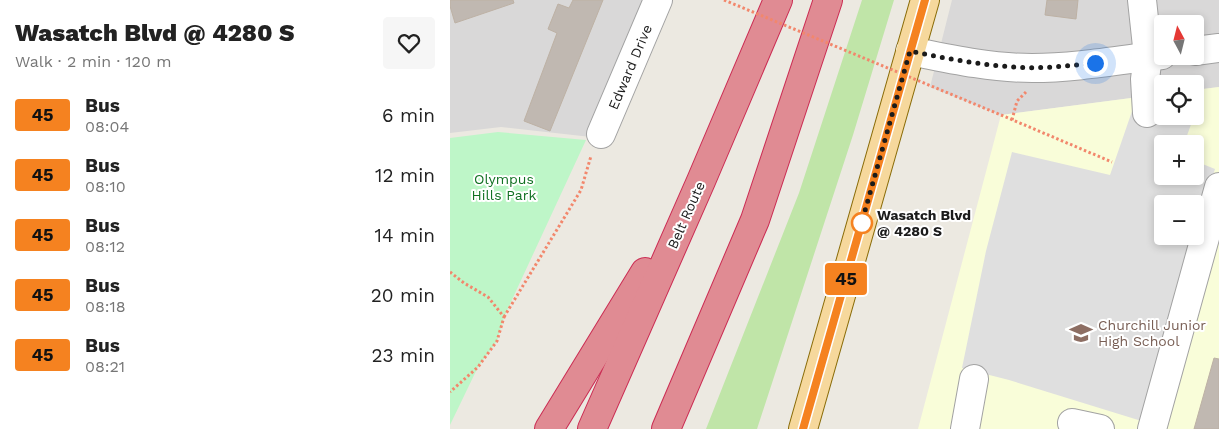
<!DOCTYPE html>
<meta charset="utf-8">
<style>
:root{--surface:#fff;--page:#f6f6f6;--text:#222;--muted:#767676}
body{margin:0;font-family:"Work Sans",sans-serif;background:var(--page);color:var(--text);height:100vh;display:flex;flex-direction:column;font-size:19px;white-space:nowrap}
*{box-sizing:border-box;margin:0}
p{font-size:16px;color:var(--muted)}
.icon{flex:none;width:28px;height:28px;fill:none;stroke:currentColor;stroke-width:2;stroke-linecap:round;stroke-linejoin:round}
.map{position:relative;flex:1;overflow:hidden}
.panel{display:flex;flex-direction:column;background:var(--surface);width:450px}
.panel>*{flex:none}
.badge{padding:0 10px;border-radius:4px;font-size:18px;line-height:32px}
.needle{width:32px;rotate:353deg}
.buttons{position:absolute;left:704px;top:15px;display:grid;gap:10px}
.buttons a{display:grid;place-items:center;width:50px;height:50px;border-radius:5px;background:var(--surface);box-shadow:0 2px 8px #0003;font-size:25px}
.you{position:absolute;width:25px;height:25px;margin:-12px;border:4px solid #fff;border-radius:50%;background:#1a73e8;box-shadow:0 0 0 8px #1a73e833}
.map>.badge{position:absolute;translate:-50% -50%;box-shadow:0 0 0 2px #fff}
.round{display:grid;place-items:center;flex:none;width:52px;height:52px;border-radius:5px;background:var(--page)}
.overview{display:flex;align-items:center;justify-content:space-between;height:85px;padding:0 15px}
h1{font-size:24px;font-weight:800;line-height:38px}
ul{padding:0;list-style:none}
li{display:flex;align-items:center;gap:15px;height:60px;padding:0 15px}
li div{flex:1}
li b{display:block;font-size:19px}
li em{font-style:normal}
li .badge{min-width:55px;font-weight:700;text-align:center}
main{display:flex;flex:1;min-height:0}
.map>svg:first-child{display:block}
.residential{fill:#d9d8d8;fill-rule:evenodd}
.education{fill:#f9fdd9;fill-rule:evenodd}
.grass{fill:#c0e5a8}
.park{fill:#bef6c8}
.parking{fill:#dfdfdf}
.building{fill:#c0b8b1;stroke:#bdb1a4}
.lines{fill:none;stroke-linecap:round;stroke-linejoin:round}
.minor-casing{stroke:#a2a2a2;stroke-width:30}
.major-casing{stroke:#8a6c08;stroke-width:30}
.highway-casing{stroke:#cb2c53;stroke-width:30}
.path{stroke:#f2876c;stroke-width:3;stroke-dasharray:2.5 2.5;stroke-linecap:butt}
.minor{stroke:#fff;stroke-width:28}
.major{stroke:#f6d89c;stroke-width:28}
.highway{stroke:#e08b93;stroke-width:28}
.path-bridge{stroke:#f2876c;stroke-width:3;stroke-dasharray:2.5 2.5;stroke-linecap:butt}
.line-casing{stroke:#fff;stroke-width:11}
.line{stroke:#f58220;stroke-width:8}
.walk{stroke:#1b1b1b;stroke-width:5;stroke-dasharray:0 9}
.stop-dot{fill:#fff;stroke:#f58220;stroke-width:2.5}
.labels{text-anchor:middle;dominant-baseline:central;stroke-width:4;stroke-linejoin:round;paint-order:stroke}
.street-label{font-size:14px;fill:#1b1b1b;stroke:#fff}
.park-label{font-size:14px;fill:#117122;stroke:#fff}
.stop-label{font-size:14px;font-weight:bold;fill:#1b1b1b;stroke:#fff;text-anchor:start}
.education-label{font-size:14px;fill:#785e54;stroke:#fff;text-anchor:start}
</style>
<main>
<section class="panel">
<div class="overview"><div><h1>Wasatch Blvd @ 4280 S</h1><p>Walk · 2 min · 120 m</p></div><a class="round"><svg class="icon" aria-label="heart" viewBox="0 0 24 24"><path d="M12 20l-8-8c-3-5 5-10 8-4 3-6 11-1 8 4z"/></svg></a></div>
<ul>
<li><span class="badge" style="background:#f58220;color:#111">45</span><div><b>Bus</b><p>08:04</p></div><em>6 min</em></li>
<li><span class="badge" style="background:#f58220;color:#111">45</span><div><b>Bus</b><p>08:10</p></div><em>12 min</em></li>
<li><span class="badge" style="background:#f58220;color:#111">45</span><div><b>Bus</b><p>08:12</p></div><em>14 min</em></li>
<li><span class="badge" style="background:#f58220;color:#111">45</span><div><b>Bus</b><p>08:18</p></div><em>20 min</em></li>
<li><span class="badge" style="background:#f58220;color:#111">45</span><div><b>Bus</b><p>08:21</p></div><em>23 min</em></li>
</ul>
</section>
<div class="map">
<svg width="769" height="429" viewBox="0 0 769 429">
<rect width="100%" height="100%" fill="#ece9e1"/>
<g class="residential">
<path d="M0 0H223L161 142 150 138 51 127 0 133Z"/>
<path d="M502 0H769V87L745 90V84H712V94L551 115 480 87ZM712 24H745V56H712Z"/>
</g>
<path class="education" d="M769 87V429H468L551 115 712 94V116H745V90ZM712 144H745V176H712ZM712 204H745V236H712Z"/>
<path class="grass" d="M412 0H444L403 135 307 429H256L349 193Z"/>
<path class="park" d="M48 132 136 140 54 317 47 341 28 367 0 425V138Z"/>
<path class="parking" d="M689 91 712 99V116H744L734 144H712V176H745V161L765 169 745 231V204H712V236H743L725 291 698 423 559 380 512 368 536 251 562 152 660 175Z"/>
<g class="building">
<path d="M0 0H63L64 3 5 23 0 6Z"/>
<path d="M123 0H153L100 131 74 121 107 33 98 29 108 4 119 8Z"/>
<path d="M597 0H628L626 19 595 15Z"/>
<path d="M764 358 769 359V429H744Z"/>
</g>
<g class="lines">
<defs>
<g id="minor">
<path d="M692 0 698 56 695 79 697 113"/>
<path d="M460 51C500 59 541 68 582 68 626 68 670 60 712 55"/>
<path d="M745 51 769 48"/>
<path d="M151 134 208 0"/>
<path d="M622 423 650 429"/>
<path d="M515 429 524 379"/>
<path d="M702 429 769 187"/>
</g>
<path id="major" d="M353 429 475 0"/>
<g id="highway">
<path d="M99 429 195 272"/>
<path d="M142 429 251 181 328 0"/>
<path d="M216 429 305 220 378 0"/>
</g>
</defs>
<use href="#minor" class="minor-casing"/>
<use href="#major" class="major-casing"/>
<use href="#highway" class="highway-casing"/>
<g class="path">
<path d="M551 115 662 162"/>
<path d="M562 120 567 101 576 92"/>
<path d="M0 272 14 283 38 297 54 317 47 341 28 367 0 392"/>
<path d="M54 317 131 190 141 156"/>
</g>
<use href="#minor" class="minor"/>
<use href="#major" class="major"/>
<use href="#highway" class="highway"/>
<path class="path-bridge" d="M274 0 551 115"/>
</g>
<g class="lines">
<defs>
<path id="line" d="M353 429 475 0"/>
</defs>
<use href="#line" class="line-casing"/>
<use href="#line" class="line"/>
<path class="walk" d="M412 223 411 225 460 51C494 58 529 65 564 67 591 69 618 66 645 63"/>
</g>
<defs>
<symbol id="school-bare" viewBox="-9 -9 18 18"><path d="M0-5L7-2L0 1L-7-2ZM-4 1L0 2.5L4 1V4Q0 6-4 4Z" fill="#8d6e63" stroke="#fff" stroke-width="2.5" paint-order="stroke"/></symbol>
</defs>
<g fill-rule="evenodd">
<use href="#school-bare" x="615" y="317" width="32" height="32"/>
</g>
<circle class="stop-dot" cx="412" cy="223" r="10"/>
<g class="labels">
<g class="street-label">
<text transform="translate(180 67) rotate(-67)">Edward Drive</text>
<text transform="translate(236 215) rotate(-66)">Belt Route</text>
</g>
<g class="park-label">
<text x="54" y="179">Olympus<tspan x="54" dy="16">Hills Park</tspan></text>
</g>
<g class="stop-label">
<text x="427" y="215">Wasatch Blvd<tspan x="427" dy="16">@ 4280 S</tspan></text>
</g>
<g class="education-label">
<text x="648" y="325">Churchill Junior<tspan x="648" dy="16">High School</tspan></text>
</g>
</g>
</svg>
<div class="buttons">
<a><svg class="needle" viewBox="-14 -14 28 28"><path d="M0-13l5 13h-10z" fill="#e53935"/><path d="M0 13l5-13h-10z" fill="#767676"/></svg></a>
<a><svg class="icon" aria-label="locate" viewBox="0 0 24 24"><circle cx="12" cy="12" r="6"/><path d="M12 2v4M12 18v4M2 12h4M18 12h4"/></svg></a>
<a>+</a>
<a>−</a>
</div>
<div class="you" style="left:645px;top:63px"></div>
<b class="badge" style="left:396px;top:279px;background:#f58220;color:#111">45</b>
</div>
</main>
